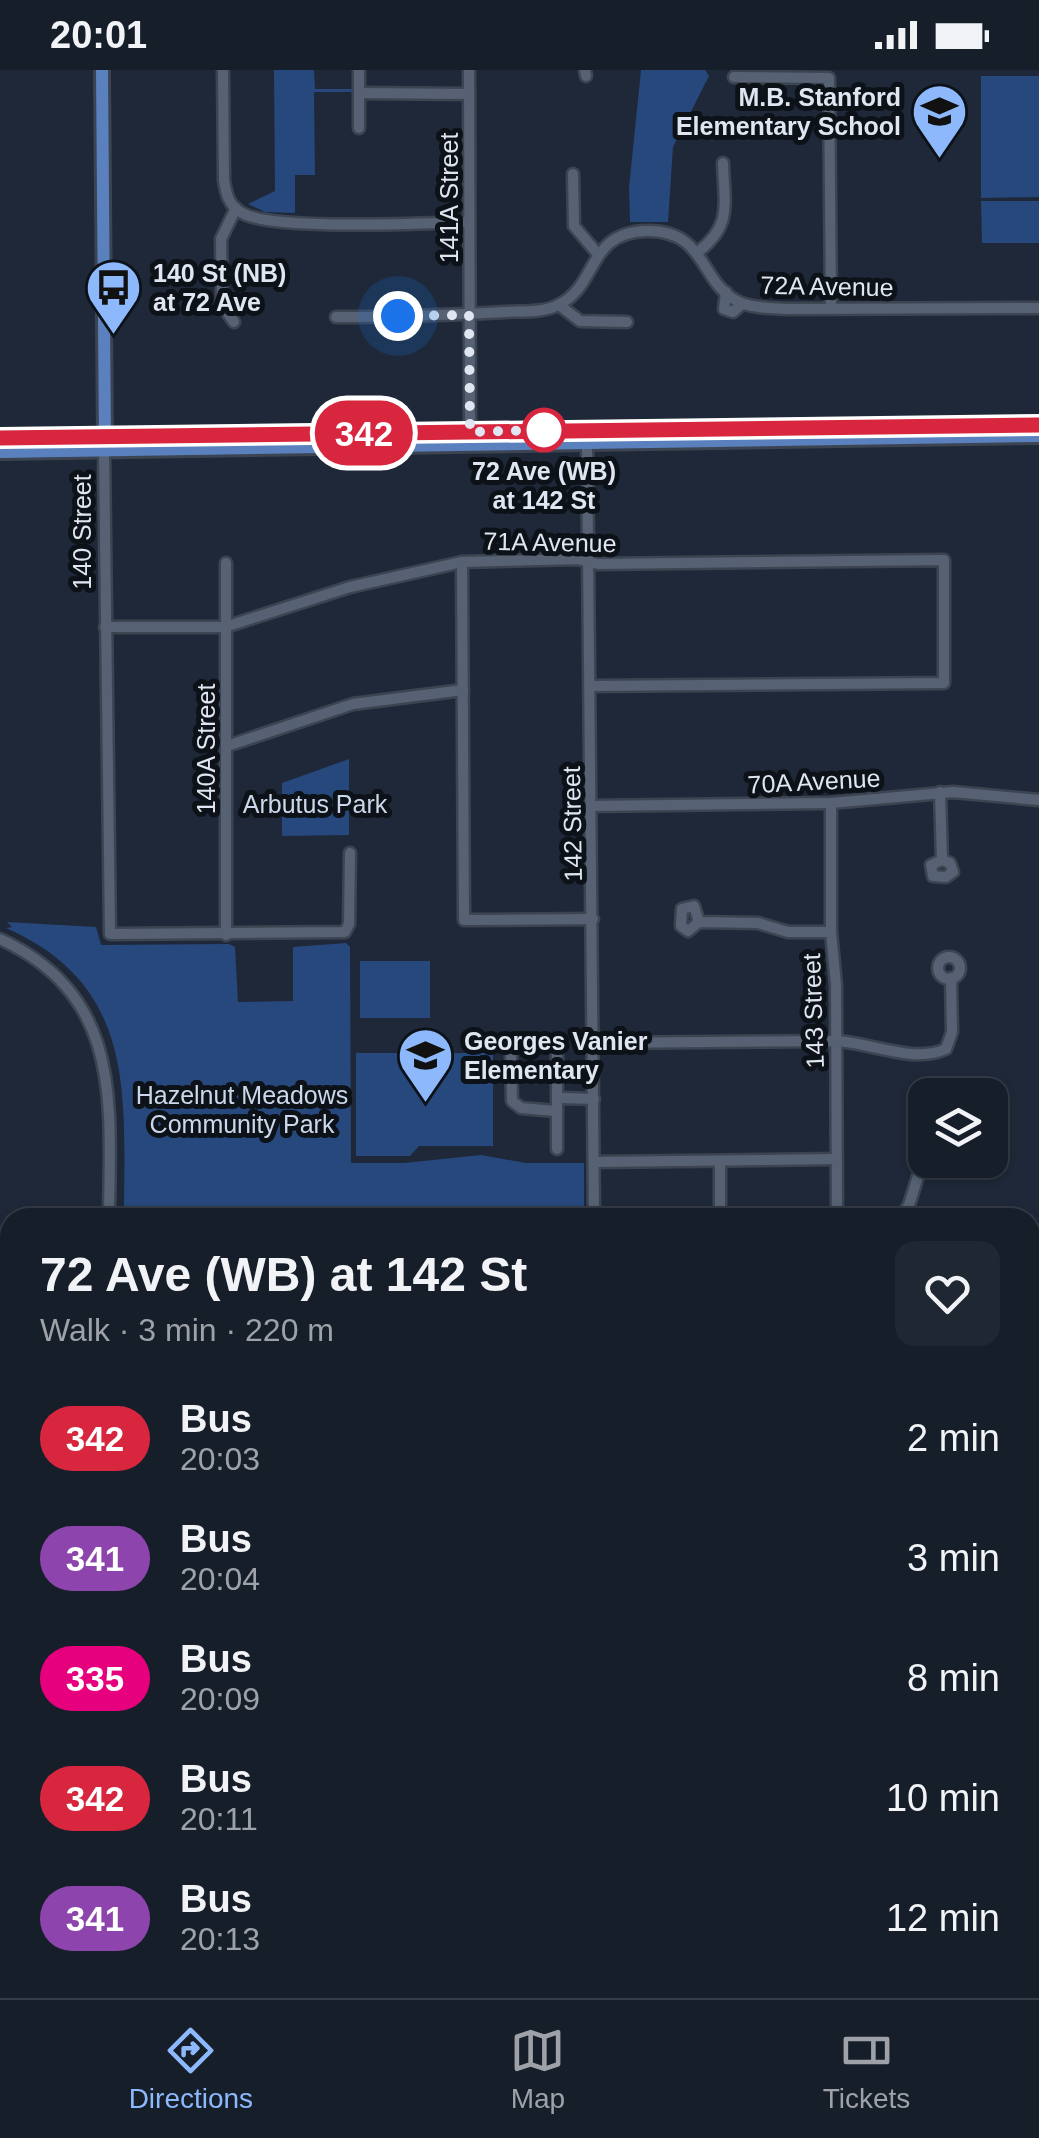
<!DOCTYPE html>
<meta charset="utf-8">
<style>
:root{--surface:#161e2a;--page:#1f2732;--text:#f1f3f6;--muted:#9ea2a8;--line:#353c47;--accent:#8db9fc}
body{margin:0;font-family:Arial,sans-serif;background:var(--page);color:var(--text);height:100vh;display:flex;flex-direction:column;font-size:38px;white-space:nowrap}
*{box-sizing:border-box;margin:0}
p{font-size:32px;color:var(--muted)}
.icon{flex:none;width:55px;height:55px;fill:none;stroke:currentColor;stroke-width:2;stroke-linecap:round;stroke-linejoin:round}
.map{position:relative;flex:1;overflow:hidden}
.drawer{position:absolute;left:0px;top:1138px;width:1040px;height:792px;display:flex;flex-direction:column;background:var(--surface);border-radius:30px 30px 0 0;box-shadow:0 2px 8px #0004,0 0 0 2px var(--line)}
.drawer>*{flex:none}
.badge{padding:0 20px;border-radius:32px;font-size:35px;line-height:65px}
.controls{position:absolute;left:908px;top:1008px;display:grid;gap:20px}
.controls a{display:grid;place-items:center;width:100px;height:100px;border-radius:20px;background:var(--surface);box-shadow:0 2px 8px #0004,0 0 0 2px var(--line);font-size:50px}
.you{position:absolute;width:50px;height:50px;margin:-25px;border:8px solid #fff;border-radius:50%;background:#1a73e8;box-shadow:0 0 0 15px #1a73e833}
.map>.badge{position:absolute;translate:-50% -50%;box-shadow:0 0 0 5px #fff}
.round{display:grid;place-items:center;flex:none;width:105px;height:105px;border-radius:20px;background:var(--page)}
.headline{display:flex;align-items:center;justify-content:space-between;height:170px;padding:0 40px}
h1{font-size:48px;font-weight:800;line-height:75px}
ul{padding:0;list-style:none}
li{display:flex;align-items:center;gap:30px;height:120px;padding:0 40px}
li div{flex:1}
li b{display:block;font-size:38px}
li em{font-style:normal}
li .badge{min-width:110px;font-weight:700;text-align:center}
.status{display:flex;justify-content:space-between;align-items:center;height:70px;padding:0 50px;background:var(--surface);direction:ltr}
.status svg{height:28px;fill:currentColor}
.dock{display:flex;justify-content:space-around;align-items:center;height:140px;border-top:2px solid var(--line);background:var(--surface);font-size:28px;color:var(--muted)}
.dock a{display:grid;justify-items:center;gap:5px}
.dock .current{color:var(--accent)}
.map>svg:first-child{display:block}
.green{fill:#27487c}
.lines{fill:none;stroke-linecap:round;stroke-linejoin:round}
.stream{stroke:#021538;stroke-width:2.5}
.minor-casing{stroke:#3c4451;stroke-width:15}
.major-casing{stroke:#3c4451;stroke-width:18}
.minor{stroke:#566273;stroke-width:10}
.major{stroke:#5a81bd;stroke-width:12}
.rail-casing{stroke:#a3abb8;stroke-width:6}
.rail{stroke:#0d1118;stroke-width:2.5;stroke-dasharray:8;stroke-linecap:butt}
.line-casing{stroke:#fff;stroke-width:22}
.line{stroke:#d7263d;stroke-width:15}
.walk{stroke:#dfe6f1;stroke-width:10;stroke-dasharray:0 18}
.stop-dot{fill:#fff;stroke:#d7263d;stroke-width:5}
.labels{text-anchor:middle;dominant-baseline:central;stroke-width:10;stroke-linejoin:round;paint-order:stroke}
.poi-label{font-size:25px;font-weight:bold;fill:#dfe6f1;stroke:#0d1118;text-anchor:start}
.street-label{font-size:25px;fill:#dfe6f1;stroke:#0d1118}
.stop-label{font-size:25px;font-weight:bold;fill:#dfe6f1;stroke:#0d1118}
.park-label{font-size:25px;fill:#cbd8eb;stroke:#0d1118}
</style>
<div class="status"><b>20:01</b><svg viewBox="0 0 49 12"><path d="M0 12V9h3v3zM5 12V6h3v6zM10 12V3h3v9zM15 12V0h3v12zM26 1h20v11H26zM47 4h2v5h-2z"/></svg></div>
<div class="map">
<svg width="1039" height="1928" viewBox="0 0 1039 1928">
<rect width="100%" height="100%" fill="#1e2838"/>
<g class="green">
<path d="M274 0H314L315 19H352V22H314L315 105H295V143L265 142 248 134 275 121Z"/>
<path d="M641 0H705L709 6 673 77 668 152H630L629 118Z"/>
<path d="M981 6H1039V127L981 128Z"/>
<path d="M981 131H1039V173H982Z"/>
<path d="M349 689V765L282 766V713Z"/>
<path d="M7 852 96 857 101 875 229 874 235 877 238 932 293 931V877L346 873 350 877 351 1093H404L481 1085 526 1093H584V1147H124C124 1027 138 916 6 858L12 857Z"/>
<path d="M430 891V948H360V891Z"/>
<path d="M356 983H493V1076H419L410 1086H356Z"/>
<path d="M0 1895H10V1920H102V1928H0Z"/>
<path d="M1030 1905 1039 1906V1928H822L810 1920H1030Z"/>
<path d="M192 1920H352V1928H187Z"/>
</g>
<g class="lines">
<g class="stream">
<path d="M0 1916 10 1919"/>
<path d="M16 1920 37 1925 44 1920"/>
<path d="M843 1920 856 1928"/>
<path d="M193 1928 202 1920"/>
<path d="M919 1928 941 1922 973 1928"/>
</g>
<defs>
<g id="minor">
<path d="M223 0 224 110C226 124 229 136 242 143 274 161 425 153 469 152"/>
<path d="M469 0 470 369"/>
<path d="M585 0 586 6"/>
<path d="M734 7 829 8 831 238"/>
<path d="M360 23 469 24"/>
<path d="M359 58V0"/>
<path d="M573 104 574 156 597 183"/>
<path d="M698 182C733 155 724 134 723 93"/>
<path d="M726 222 724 239 733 242 742 234"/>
<path d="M559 235 580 251 627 252"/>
<path d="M336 247C392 247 448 245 505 242 521 241 543 243 558 235 599 216 586 162 647 161 707 160 699 213 739 232 752 238 770 238 785 239L1039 238"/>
<path d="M234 252 222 235 221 169 236 138"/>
<path d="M587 369 594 1148"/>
<path d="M104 381 110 864 345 862 349 854 350 783"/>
<path d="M462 492 464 850 593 849"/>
<path d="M226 493V865"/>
<path d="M105 557H225L350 517 462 492 578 489 598 494 944 490V613L591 616"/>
<path d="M227 676 353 634 463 620"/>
<path d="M940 722 942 790 950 793 953 802 946 807 933 806 931 795 942 790"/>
<path d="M831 733V862L836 915 837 1148"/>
<path d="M591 736 831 733 953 722 1039 730"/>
<path d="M699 852 694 836 682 839 681 856 688 861 699 852 758 853 788 862H831"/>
<path d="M0 869C123 926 110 1032 109 1148"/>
<circle cx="949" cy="898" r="11"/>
<path d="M595 973 835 971C870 972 912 994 946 979L952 962 951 908"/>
<path d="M511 983 512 1031 521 1038 555 1041"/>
<path d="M561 1028 594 1029"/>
<path d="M557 1079C557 1045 557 1016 557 982"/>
<path d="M595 1092 836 1089"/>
<path d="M720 1148V1092"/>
<path d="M900 1148 909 1135 925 1084"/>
<path d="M1030 1161H1039"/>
<path d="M0 1358H10"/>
<path d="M1030 1360H1039"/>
<path d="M0 1471 10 1472"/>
<path d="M1030 1495H1039"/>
<path d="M1030 1621 1039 1627"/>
<path d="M1030 1819H1039"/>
<path d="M0 1828H10"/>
<path d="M114 1920V1928"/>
<path d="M596 1928V1920"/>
</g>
<g id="major">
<path d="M102 0 105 373"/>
<path d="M0 368 1039 355"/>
<path d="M0 382 1039 366"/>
</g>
</defs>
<use href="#minor" class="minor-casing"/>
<use href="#major" class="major-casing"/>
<use href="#minor" class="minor"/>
<use href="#major" class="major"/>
<defs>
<g id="rail">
<path d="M0 1448 10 1449"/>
<path d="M1030 1588 1039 1594"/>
</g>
</defs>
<use href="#rail" class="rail-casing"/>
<use href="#rail" class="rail"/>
</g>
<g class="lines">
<defs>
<path id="line" d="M0 368 1039 355"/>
</defs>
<use href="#line" class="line-casing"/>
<use href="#line" class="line"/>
<path class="walk" d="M398 246 469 245 470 362 544 360"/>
</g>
<defs>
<symbol id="school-pin" viewBox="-11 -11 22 30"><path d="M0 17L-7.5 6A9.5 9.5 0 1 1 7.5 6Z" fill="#8db9fc" stroke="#0d1118"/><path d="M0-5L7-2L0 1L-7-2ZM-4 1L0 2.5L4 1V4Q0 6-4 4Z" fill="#111"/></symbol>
<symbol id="bus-pin" viewBox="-11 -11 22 30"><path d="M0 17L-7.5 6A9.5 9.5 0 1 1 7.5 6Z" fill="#8db9fc" stroke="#0d1118"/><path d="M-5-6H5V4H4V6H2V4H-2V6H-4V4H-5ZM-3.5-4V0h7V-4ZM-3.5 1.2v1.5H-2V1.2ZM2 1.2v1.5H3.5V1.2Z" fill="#111"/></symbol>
</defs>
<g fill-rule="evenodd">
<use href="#school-pin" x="908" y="10" width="63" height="86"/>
<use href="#bus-pin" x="82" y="186" width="63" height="86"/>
<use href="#school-pin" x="394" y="954" width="63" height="86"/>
</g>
<circle class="stop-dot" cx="544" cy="360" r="20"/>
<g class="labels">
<g class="poi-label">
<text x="901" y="27" text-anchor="end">M.B. Stanford<tspan x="901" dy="29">Elementary School</tspan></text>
<text x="153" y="203">140 St (NB)<tspan x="153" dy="29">at 72 Ave</tspan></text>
<text x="464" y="971">Georges Vanier<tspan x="464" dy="29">Elementary</tspan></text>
</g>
<g class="street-label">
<text transform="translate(449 128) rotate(-90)">141A Street</text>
<text transform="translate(827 216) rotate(1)">72A Avenue</text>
<text transform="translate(82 462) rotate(-90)">140 Street</text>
<text transform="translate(550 472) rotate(1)">71A Avenue</text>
<text transform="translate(206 679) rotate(-90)">140A Street</text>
<text transform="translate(814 711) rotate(-3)">70A Avenue</text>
<text transform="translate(572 754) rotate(-91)">142 Street</text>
<text transform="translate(813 941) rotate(-92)">143 Street</text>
</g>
<g class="stop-label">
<text x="544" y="401">72 Ave (WB)<tspan x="544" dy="29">at 142 St</tspan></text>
</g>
<g class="park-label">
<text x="315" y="734">Arbutus Park</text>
<text x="242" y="1025">Hazelnut Meadows<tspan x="242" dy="29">Community Park</tspan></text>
</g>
</g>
</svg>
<div class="controls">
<a><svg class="icon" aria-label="layers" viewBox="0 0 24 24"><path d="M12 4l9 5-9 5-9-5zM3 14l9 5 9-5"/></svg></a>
</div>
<div class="you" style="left:398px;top:246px"></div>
<b class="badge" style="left:364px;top:363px;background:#d7263d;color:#fff">342</b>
<section class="drawer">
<div class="headline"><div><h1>72 Ave (WB) at 142 St</h1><p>Walk · 3 min · 220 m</p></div><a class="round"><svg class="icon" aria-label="heart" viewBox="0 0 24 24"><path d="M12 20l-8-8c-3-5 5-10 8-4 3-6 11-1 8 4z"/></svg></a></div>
<ul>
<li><span class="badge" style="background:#d7263d;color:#fff">342</span><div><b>Bus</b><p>20:03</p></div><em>2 min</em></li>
<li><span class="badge" style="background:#8e44ad;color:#fff">341</span><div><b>Bus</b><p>20:04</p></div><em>3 min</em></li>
<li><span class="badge" style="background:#e6007e;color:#fff">335</span><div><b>Bus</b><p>20:09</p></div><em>8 min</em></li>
<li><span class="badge" style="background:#d7263d;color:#fff">342</span><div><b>Bus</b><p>20:11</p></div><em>10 min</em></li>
<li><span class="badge" style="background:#8e44ad;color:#fff">341</span><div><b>Bus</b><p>20:13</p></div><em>12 min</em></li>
</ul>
</section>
</div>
<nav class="dock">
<a class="current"><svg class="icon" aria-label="directions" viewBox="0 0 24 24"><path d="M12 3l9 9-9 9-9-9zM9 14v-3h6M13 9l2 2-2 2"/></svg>Directions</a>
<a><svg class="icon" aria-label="map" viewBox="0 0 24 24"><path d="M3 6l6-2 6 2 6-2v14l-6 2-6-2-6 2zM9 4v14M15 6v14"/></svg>Map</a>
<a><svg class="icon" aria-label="tickets" viewBox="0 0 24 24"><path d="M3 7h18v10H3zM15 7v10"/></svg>Tickets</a>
</nav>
